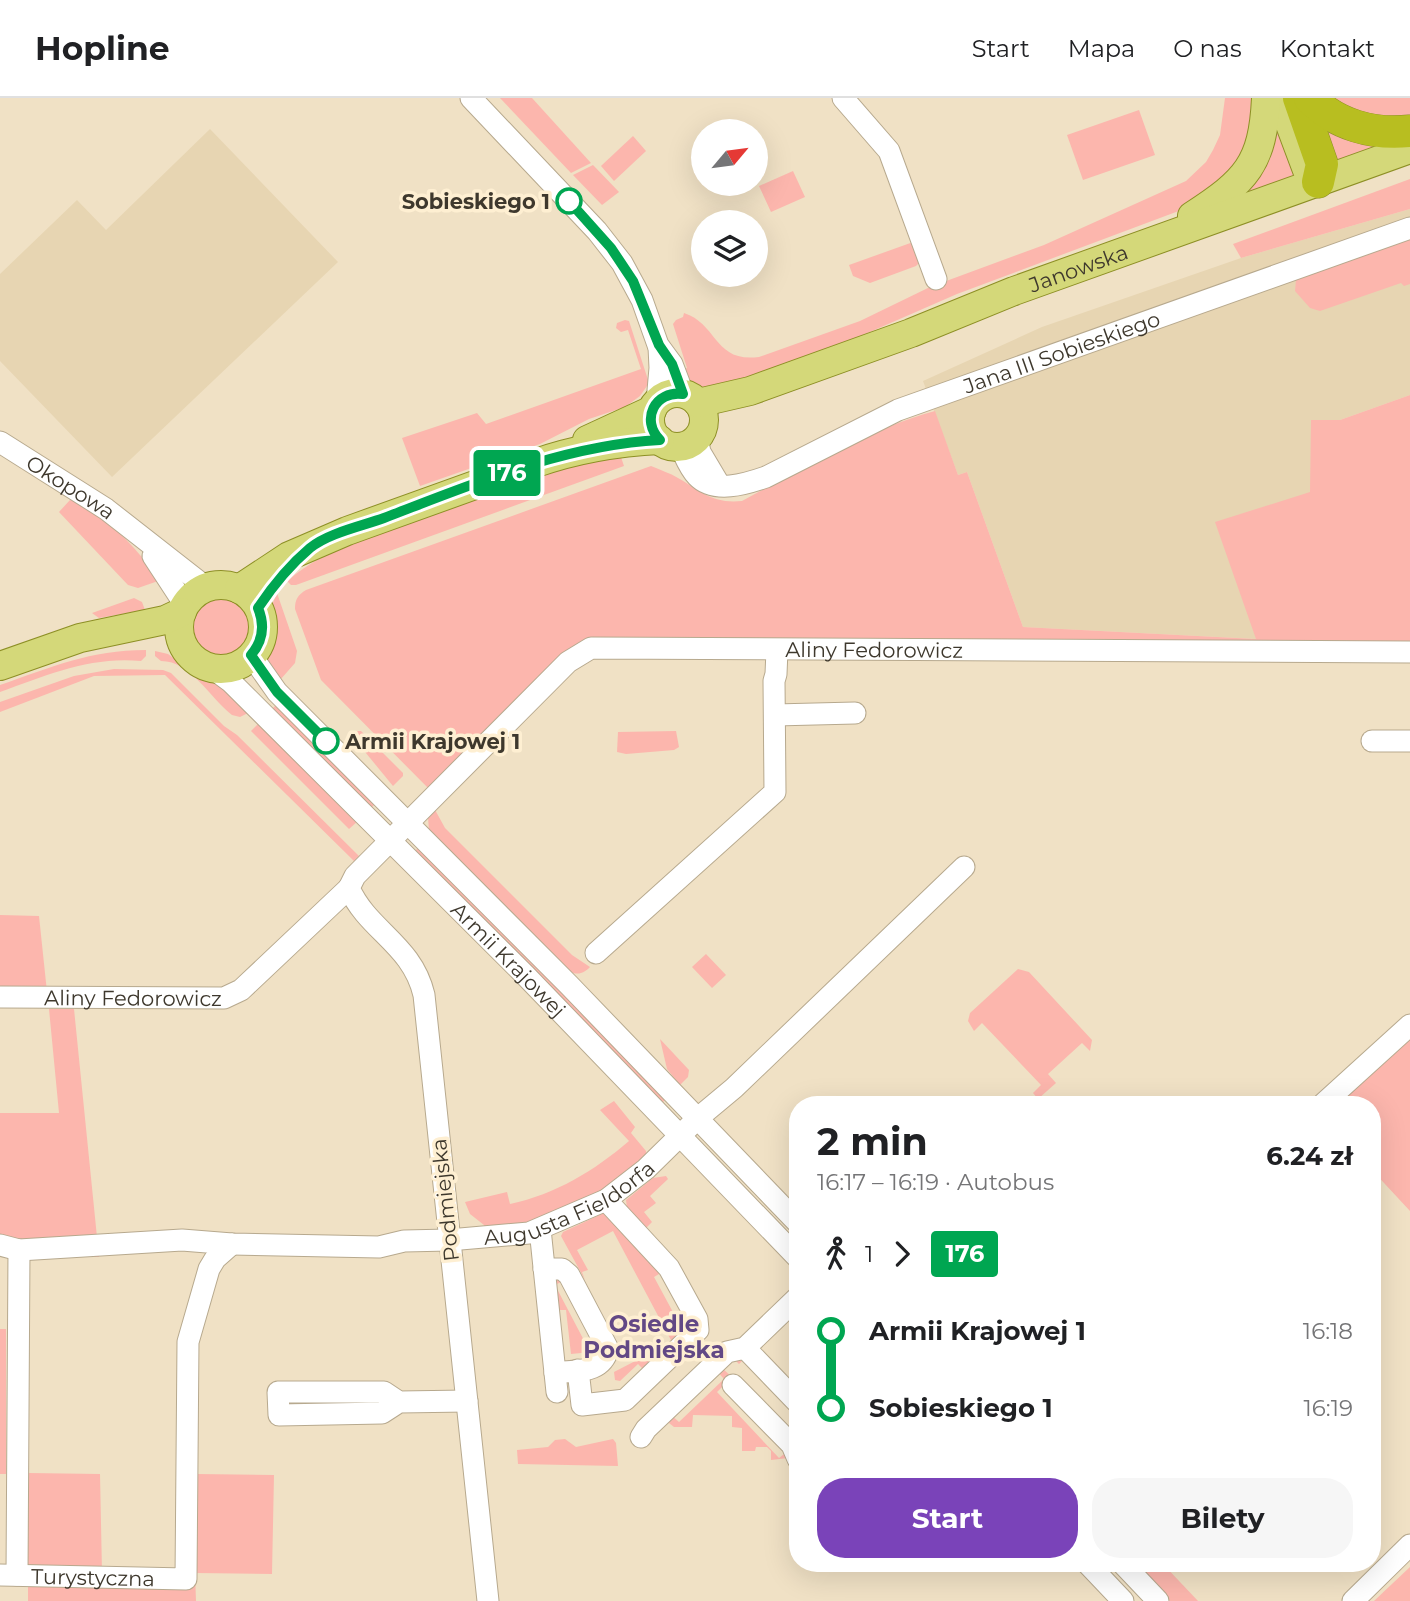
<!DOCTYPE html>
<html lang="pl">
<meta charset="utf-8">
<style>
:root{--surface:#fff;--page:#f6f6f6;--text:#202124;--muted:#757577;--line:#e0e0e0;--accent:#7a43b9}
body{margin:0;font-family:Montserrat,sans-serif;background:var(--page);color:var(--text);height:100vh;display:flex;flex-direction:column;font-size:26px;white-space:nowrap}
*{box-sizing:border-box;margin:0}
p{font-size:23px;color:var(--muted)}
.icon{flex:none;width:38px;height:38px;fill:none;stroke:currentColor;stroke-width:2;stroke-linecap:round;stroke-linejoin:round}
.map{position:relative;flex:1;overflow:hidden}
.details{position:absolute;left:789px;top:998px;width:592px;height:476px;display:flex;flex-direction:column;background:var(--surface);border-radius:28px;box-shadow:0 7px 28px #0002}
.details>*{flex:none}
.badge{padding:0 14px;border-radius:5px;font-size:24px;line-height:46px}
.needle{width:46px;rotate:61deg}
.fabs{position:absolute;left:691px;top:21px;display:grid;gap:14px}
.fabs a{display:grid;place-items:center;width:77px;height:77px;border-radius:50%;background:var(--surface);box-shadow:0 7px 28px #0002;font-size:35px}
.map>.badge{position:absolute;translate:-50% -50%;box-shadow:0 0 0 4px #fff}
.legs{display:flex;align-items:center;gap:10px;height:77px;padding:0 28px;font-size:23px}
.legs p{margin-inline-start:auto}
.headline{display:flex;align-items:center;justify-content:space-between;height:119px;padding:0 28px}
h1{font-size:38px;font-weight:700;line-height:52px}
.action{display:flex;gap:14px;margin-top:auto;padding:14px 28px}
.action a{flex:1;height:80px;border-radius:28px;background:var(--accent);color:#fff;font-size:28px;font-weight:700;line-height:80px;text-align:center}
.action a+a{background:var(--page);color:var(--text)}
ul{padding:0 28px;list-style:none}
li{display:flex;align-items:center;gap:24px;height:77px;font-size:26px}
li i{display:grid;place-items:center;width:10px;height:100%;margin:0 9px;background:currentColor}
li i::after{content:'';width:18px;height:18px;margin:-9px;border:5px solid;border-radius:50%;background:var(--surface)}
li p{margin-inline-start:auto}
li:first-child i{background:linear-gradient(#0000 50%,currentColor 0)}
li:last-child i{background:linear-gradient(currentColor 50%,#0000 0)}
header{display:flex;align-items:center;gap:42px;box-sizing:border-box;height:98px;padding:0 35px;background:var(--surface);border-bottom:2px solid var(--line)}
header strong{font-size:33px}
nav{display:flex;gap:38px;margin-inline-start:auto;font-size:24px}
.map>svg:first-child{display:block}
.built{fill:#e7d5b2}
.green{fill:#fcb6ad}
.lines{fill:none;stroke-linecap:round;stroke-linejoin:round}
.minor-casing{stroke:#b7a98e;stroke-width:23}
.major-casing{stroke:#8d8f25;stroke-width:30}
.highway-casing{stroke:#8d8f25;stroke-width:33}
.minor{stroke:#fff;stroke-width:21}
.major{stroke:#d4d879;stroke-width:28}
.highway{stroke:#b8be20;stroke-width:32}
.line-1-casing{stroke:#fff;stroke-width:16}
.line-1{stroke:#00a651;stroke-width:10}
.stop-1-dot{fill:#fff;stroke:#00a651;stroke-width:3.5}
.labels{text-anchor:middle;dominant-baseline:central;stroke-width:7;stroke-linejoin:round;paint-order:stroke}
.stop-label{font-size:21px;font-weight:bold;fill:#3e382d;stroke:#feefd2;text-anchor:end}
.street-label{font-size:21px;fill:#3e382d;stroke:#feefd2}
.neighbourhood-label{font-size:23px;font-weight:bold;fill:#624885;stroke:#feefd2}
</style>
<header>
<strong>Hopline</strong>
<nav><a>Start</a><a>Mapa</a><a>O nas</a><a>Kontakt</a></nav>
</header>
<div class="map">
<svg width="1410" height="1503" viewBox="0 0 1410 1503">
<rect width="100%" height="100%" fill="#f0e1c5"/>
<g class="built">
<path d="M210 31 338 164 112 379 0 263V176L77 102 106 132Z"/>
<path d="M1410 111V297L1340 322H1311V394L1257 541 1023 529 967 374 958 377 923 283 1042 229 1241 160Z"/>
</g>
<g class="green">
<path d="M500 0H532L591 65 571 75Z"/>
<path d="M1225 0H1257L1247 57 1192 108 957 196 847 244 718 290C694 294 691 295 680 273L687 270 673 226 676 222 683 219 684 215C718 226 714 265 759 259L860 223 930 189 1044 147 1186 83 1206 64 1213 52 1220 37Z"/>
<path d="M1274 0 1302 77 1229 103Z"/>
<path d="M1328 0H1410V19L1370 20Z"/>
<path d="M1139 12 1155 57 1083 82 1067 37Z"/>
<path d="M1323 22 1405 40 1330 67Z"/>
<path d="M633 38 646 53 614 83 601 68Z"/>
<path d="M593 67 619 94 602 107 573 77Z"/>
<path d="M793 73 805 99 771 114 759 88Z"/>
<path d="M1410 81V111L1241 160 1233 146Z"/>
<path d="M1410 140V186L1404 188 1401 185 1320 213 1310 210 1295 193 1296 182 1306 177Z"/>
<path d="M916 143 921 163 916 168 870 185 853 178 849 167Z"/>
<path d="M625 222 629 223 649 285 640 298 625 309 589 321 540 346 420 388 402 340 477 315 486 326 641 271 628 232 621 234 616 230 617 225Z"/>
<path d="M1410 297V547L585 542 567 553 430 692 321 582 295 511C295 501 298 497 306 492L651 368C660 372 670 375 678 380 702 394 713 406 742 403 805 369 866 332 935 313L958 377 967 374 1023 529 1256 541 1215 424 1310 394 1311 322H1340Z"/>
<path d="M619 353 624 368 296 487H291L287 483C329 448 381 434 432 416 494 394 556 371 619 353Z"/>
<path d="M70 402C101 409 141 457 161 482L138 490 128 487 59 414Z"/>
<path d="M277 495 297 553 295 565 280 582 268 564V559L273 535 272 507Z"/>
<circle cx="220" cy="529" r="30"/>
<path d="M134 500 142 504 145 512 99 520 92 515Z"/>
<path d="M146 552V558L141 563C91 558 47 577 0 594V587C52 569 90 552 146 552Z"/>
<path d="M155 553 168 556 197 577 217 584 248 615 240 619 232 617C210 600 191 563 161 563L155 558Z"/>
<path d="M114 571 163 572 171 575 224 628 237 637 359 758 354 763 165 577 94 578 0 614V604L74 578Z"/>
<path d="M277 606 376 705 370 711 271 612Z"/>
<path d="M259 625 358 723 349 731 251 633Z"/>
<path d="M358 633H361L403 675V678L393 688 352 638Z"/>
<path d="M676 633 679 649 674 652 626 656 617 654 618 634Z"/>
<path d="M434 710 445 730 572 857 590 869C584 875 578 878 569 873L429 733 428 719Z"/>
<path d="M419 749 667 1000 661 1006 414 754Z"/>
<path d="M0 817 39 818 47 894H0Z"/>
<path d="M706 856 726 877 712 890 692 869Z"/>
<path d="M1018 871 1029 874 1092 942 1090 953 1082 945 1048 976 1056 985 1038 1001 1033 995 1041 987 982 925 974 933 968 923 970 915Z"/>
<path d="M49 911H74L99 1159H0V1015H59Z"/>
<path d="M1410 937V1113L1372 1072V1006H1336Z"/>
<path d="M660 941 689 972 688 979 680 987 667 971Z"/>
<path d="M614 1003 635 1029 631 1035 646 1053V1058L606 1091 526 1126 485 1132 484 1127 470 1116 465 1104 507 1094 510 1106C556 1096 594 1073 629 1043L600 1012Z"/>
<path d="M666 1078 668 1081 650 1098 656 1105 644 1114 652 1124 646 1130 627 1110 626 1102 653 1080Z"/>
<path d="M606 1114 664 1173 654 1179 681 1229 691 1224 689 1233 656 1265 652 1262 643 1271 638 1266 620 1283 615 1282 614 1274 672 1244 613 1133 577 1152 588 1172 582 1174 585 1182 561 1138 563 1134Z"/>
<path d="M553 1180 565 1182 555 1187 589 1252 599 1247 593 1265 591 1254 571 1256 566 1212H559Z"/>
<rect x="0" y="1231" width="6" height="145"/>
<path d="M731 1258 746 1259 739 1266 733 1260 723 1271 732 1279 717 1294 779 1360 788 1353V1360L771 1362V1353L767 1349H756L755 1353H742V1330L732 1329V1318L693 1317 692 1329H674L669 1325 670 1316 679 1324 724 1281 716 1272Z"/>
<path d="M565 1341 576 1349 613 1341 616 1345 618 1368 518 1366 517 1352 548 1349 555 1342Z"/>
<path d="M28 1375 100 1376 102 1474 195 1475 196 1376 274 1377 272 1476 195 1475 196 1503H28Z"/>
<path d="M1135 1465H1162L1198 1503H1170Z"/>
<path d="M1410 1469V1503H1374Z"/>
</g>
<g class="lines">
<defs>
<g id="minor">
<path d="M471 0 597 133 622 165 642 202 658 247 672 266 683 295"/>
<path d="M843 0 889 53 936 181"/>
<path d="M657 304 660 270 659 249"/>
<path d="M697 339 700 354 719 386"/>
<path id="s1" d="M0 344 106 411 207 490"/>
<path id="s2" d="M680 348C685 358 689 370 697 378 714 396 746 386 766 379L898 312 1410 130"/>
<path d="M153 458 185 507"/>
<path d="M251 557 277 594 569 887 798 1125"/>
<path id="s3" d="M212 570 231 584 525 877 798 1160"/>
<path d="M775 617 855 615"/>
<path d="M1372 643H1410"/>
<path d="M596 855 775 694 774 583 776 576 777 552"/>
<path id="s4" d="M0 899 224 900 241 892 349 790"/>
<path d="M1323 1006 1410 927"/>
<path d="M540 1131 557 1294"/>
<path id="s5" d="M0 1147 19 1152 182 1142 232 1146 379 1149 404 1143 449 1142 529 1135 606 1102 646 1071 698 1020 734 990 964 769"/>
<path d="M544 1171H562L569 1177 608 1251C602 1276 576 1272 555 1275"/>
<path d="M745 1250 798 1305"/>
<path d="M578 1272 582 1307 625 1302 698 1232 697 1221 669 1170 606 1102"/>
<path d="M733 1287 792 1347 798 1361"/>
<path d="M399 1304 382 1315 279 1317 278 1294H384L399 1304 467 1303"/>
<path d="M641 1339 646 1331 727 1254 745 1250 798 1199"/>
<path d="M1087 1465 1123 1503"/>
<path d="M1122 1465 1158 1503"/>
<path id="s6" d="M0 1477 186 1481 188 1244 209 1171 215 1161 232 1146"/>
<path d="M17 1477 19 1152"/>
<path id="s7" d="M488 1503 424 897C412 846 368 833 349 790L355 778 568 564 591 550 1410 554"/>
<path d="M1353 1503 1410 1447"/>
</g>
<g id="major">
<path d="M1280 0 1307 72 1318 84"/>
<path d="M1192 118C1246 83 1263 66 1266 0"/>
<circle cx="677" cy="322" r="27"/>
<path id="s8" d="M698 305 750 293 911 235 1014 193 1410 51"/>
<path d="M587 342 652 312"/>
<circle cx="221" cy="529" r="42"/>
<path d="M239 491 289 458 347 433 536 365C576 351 618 344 660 342"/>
<path d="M0 568 80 540 165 522 182 514"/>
</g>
<g id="highway">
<path d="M1299 0 1322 66 1318 84"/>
<path d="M1310 0C1336 27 1373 37 1410 33"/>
</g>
</defs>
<use href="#minor" class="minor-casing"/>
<use href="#major" class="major-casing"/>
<use href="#highway" class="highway-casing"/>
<use href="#minor" class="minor"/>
<use href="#major" class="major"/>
<use href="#highway" class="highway"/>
</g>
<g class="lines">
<defs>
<path id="line-1" d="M326 643 277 594 251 557C263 543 265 527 258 510 272 489 291 466 310 450 328 435 362 428 384 420 473 386 564 347 660 342 640 322 655 292 683 296L672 266 659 247 633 183 611 150 569 103"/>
</defs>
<use href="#line-1" class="line-1-casing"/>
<use href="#line-1" class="line-1"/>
</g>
<g class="stop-1-dot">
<circle cx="569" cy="103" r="12"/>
<circle cx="326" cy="643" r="12"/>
</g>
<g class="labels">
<g class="stop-label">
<text x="550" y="103">Sobieskiego 1</text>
<text x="345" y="643" text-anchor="start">Armii Krajowej 1</text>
</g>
<g class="street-label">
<text stroke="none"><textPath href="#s8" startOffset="404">Janowska</textPath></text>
<text stroke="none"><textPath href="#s2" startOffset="429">Jana III Sobieskiego</textPath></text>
<text stroke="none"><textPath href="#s1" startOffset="84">Okopowa</textPath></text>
<text stroke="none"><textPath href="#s7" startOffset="1367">Aliny Fedorowicz</textPath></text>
<text stroke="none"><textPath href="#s3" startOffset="416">Armii Krajowej</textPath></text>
<text stroke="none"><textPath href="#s4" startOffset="133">Aliny Fedorowicz</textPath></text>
<text stroke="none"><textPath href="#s5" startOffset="579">Augusta Fieldorfa</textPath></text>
<text transform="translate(445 1102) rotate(-96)">Podmiejska</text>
<text stroke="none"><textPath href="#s6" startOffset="93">Turystyczna</textPath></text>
</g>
<g class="neighbourhood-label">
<text x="654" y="1226">Osiedle<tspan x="654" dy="26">Podmiejska</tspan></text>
</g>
</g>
</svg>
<div class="fabs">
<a><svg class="needle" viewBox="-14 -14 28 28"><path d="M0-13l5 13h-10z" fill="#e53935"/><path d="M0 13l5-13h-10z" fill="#757577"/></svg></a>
<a><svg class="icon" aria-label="layers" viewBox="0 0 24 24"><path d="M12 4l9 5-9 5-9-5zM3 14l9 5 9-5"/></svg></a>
</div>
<b class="badge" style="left:507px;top:375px;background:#00a651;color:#fff">176</b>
<section class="details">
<div class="headline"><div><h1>2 min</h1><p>16:17 – 16:19 · Autobus</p></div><b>6.24 zł</b></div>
<div class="legs"><svg class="icon" aria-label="walk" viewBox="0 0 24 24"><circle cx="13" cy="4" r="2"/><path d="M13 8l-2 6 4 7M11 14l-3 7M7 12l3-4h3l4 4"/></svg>1<svg class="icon" aria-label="forward" viewBox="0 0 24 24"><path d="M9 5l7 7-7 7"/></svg><b class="badge" style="background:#00a651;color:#fff">176</b></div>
<ul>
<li><i style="color:#00a651"></i><b>Armii Krajowej 1</b><p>16:18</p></li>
<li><i style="color:#00a651"></i><b>Sobieskiego 1</b><p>16:19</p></li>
</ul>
<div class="action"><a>Start</a><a>Bilety</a></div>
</section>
</div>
